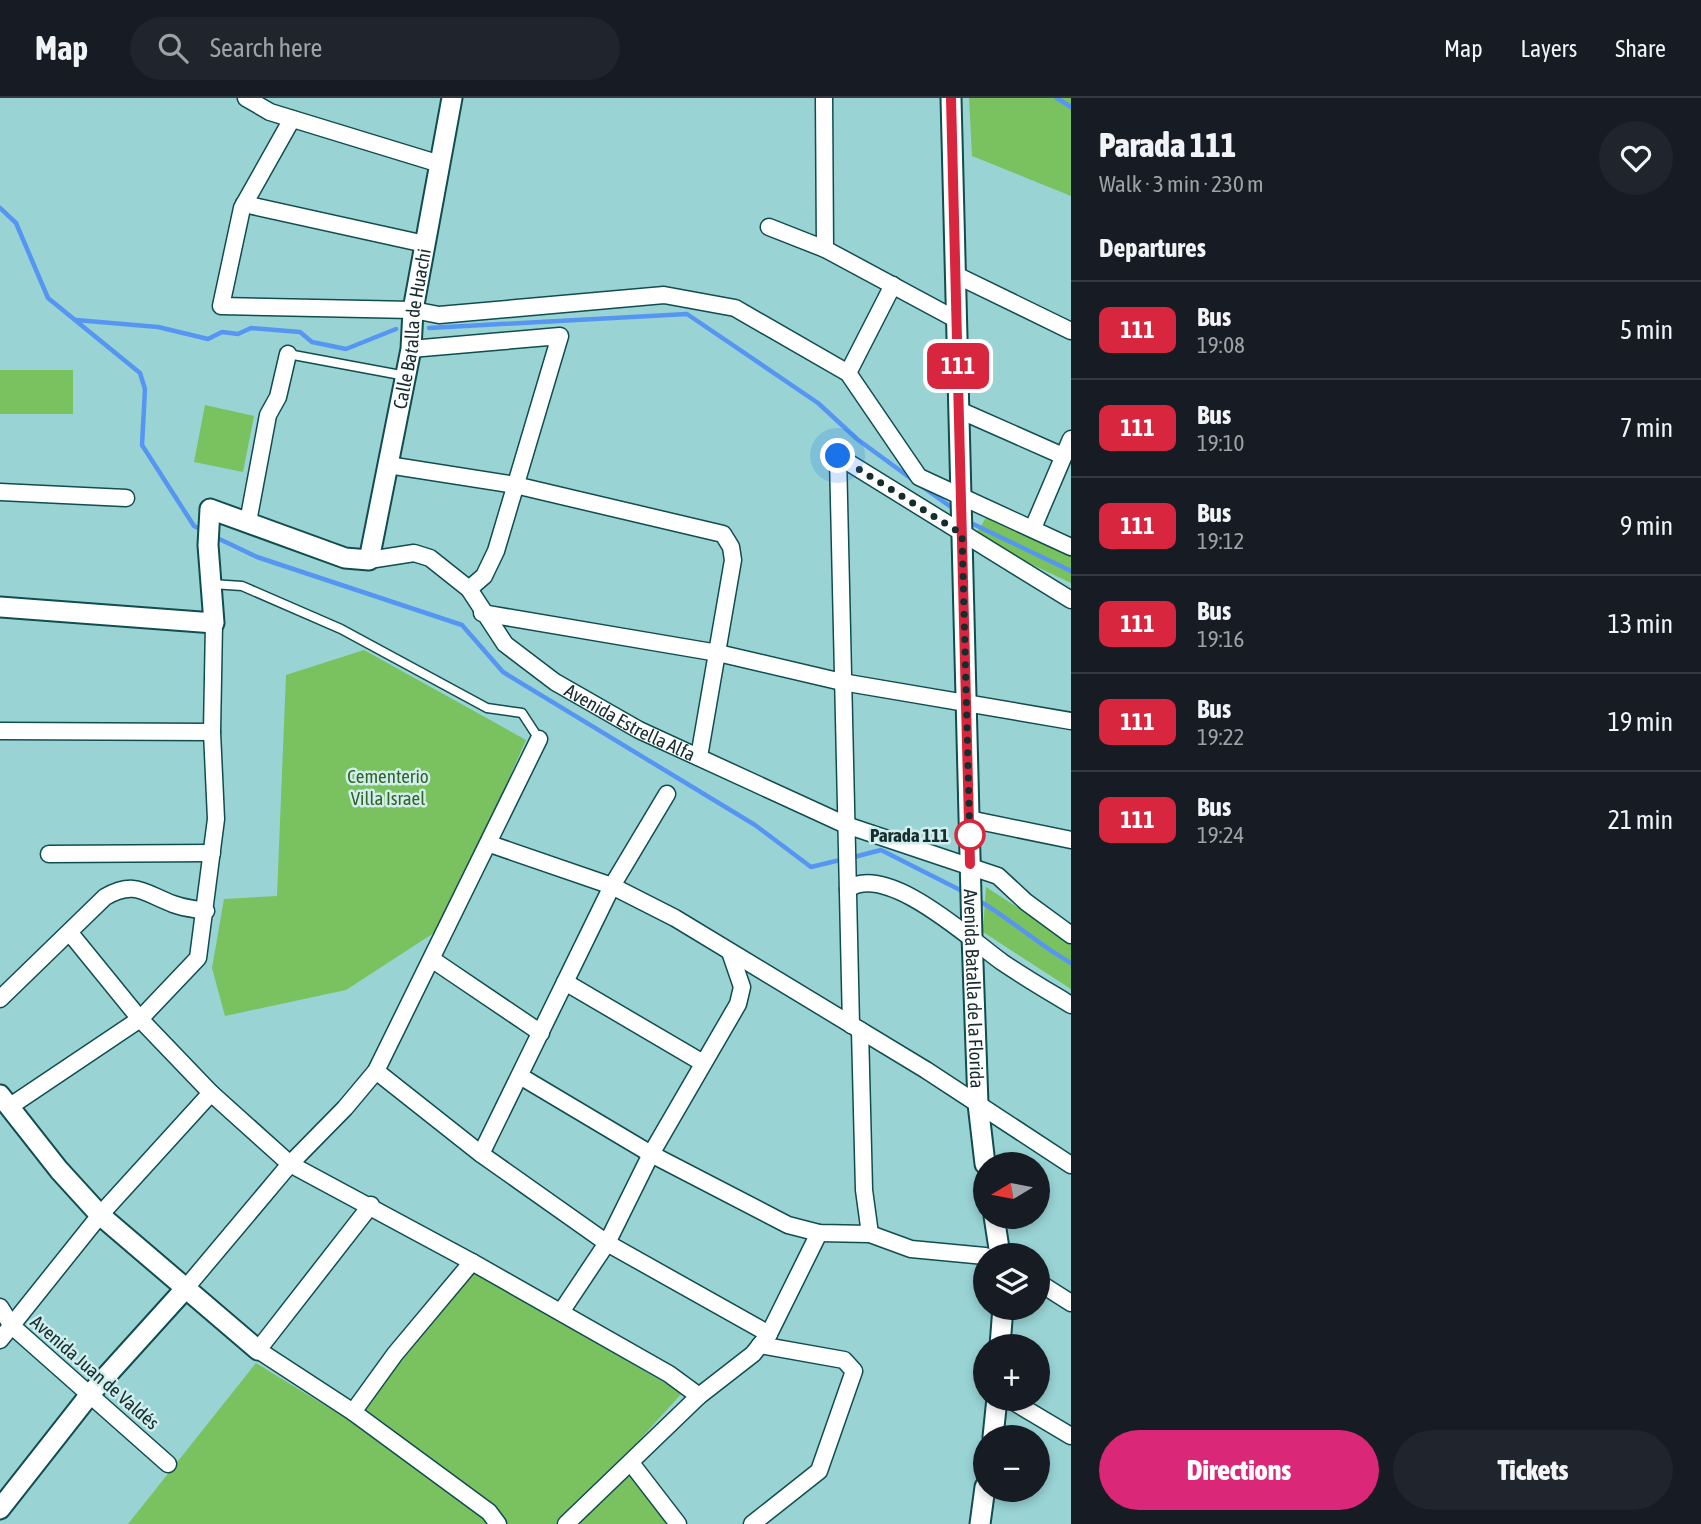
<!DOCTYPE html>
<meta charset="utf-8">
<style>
:root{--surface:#171b24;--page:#20242c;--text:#f1f3f6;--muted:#9ea1a6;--line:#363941;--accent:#db2777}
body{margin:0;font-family:"Asap Condensed",sans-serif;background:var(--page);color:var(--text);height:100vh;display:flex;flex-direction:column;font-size:26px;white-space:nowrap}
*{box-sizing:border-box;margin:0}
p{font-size:23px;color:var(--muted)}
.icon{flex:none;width:38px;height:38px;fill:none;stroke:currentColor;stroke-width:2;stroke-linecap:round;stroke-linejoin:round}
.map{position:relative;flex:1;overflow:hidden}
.side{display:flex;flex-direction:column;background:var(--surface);width:630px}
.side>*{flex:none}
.badge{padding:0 14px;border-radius:10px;font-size:24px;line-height:46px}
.needle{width:46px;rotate:260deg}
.controls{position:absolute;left:973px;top:1054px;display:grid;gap:14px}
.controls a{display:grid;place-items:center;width:77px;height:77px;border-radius:50%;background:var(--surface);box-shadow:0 4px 10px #0003;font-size:35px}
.you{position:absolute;width:35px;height:35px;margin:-18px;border:5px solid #fff;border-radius:50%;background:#1a73e8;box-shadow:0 0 0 10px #1a73e833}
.map>.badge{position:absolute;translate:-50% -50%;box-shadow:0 0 0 4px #fff}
h2{padding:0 28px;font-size:26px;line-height:63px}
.round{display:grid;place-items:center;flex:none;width:74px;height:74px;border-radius:37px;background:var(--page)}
.headline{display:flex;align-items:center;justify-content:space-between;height:119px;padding:0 28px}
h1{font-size:33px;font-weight:800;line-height:52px}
.primary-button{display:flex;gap:14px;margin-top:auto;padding:14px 28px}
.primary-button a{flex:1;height:80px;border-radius:42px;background:var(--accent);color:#fff;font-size:28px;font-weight:800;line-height:80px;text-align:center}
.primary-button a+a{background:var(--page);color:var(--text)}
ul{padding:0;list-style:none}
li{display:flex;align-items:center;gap:21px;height:98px;padding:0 28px;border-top:2px solid var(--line)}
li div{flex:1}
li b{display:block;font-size:26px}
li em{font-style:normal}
li .badge{min-width:77px;font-weight:700;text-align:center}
header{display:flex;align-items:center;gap:42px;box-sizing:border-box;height:98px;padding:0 35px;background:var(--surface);border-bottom:2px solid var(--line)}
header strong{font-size:33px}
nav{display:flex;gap:38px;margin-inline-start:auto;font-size:24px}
.search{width:490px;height:63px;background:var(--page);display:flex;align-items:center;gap:18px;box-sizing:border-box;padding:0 24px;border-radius:38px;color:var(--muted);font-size:26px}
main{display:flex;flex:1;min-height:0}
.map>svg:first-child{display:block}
.green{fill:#7ac160}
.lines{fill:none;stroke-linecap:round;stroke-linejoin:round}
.stream{stroke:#5696f2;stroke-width:4.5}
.service-casing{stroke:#104d4f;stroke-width:11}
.minor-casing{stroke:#104d4f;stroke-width:19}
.tertiary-casing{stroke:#104d4f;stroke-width:23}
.service{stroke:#fff;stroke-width:8}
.minor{stroke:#fff;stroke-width:16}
.tertiary{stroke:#fff;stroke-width:19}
.line-casing{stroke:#fff;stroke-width:16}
.line{stroke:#d7263d;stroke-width:10}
.walk{stroke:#162d2e;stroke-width:7;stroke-dasharray:0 12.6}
.stop-dot{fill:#fff;stroke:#d7263d;stroke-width:3.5}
.labels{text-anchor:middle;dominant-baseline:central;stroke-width:5;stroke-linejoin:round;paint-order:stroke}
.street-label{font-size:19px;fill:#162d2e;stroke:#d1eeee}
.park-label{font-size:19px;fill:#346321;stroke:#d1eeee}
.stop-label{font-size:19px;font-weight:bold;fill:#162d2e;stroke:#d1eeee;text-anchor:end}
</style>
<header>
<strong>Map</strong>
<div class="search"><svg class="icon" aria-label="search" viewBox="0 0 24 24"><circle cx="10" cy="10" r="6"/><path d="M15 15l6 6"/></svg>Search here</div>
<nav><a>Map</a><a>Layers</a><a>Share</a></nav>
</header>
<main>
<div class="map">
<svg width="1071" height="1426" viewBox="0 0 1071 1426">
<rect width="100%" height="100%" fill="#99d3d4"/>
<g class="green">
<path d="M969 0H1071V98L972 58Z"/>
<rect x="0" y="272" width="73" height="44"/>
<path d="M205 307 254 318 243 374 194 364Z"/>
<path d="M987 418 1071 457V485L974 439Z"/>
<path d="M364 552 526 642 443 829 346 892 225 918 212 870 224 801 277 798 286 577Z"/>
<path d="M986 789 1071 844V891L983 834Z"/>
<path d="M473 1173 682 1295 624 1359 672 1426H128L256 1265 352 1324Z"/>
</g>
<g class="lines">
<g class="stream">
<path d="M1057 0 1071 9"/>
<path d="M0 110 16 125 48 200 140 275 145 291 142 347 194 428 202 432"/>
<path d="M76 222 158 229 208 241 222 234 238 236 251 230 300 234 312 244 346 251 396 231"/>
<path d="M429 230 687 216 818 305 857 341 913 382"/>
<path d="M920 387 951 409"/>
<path d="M973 426 1071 473"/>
<path d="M213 438 257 459 462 527 503 574 755 727 811 769 840 762"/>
<path d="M854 759 881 752 966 795"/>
<path d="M976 801C1010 820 1037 846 1071 865"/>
</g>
<defs>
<g id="service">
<path d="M288 256 406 278"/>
<path d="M212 486 242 488 341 531 487 610 522 615 539 641"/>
</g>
<g id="minor">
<path d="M246 0 270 14 440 66"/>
<path d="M824 0 825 151"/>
<path d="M292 21 242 110 221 208 413 212 439 217 664 197 735 210 848 275 919 379 1071 449"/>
<path d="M244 106 425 146"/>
<path d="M769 129 825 151 957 222"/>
<path d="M956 177 1071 233"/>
<path d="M411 251 560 238 496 453 484 478 469 491"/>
<path d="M848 275 893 187"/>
<path d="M959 312 1063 358"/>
<path d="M838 358 851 927"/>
<path d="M838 358 1071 502"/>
<path d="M388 367 515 387 723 436 731 449 733 462 699 659"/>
<path d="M0 394 126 400"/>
<path d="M248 424 268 317 278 299 288 256"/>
<path d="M1033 430 1071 341"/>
<path id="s1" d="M369 462 414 455 430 460 469 491 505 546 555 584 639 632 846 727 998 778 1026 804 1071 837"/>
<path d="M482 515 718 555 842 584 1071 623"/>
<path d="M0 633 212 634"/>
<path d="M969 721 1071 742"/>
<path d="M490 746 612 788 675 820 926 972 1071 1067"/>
<path d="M49 756 212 755"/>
<path d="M848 791C887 764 970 841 1002 864 1024 879 1048 893 1071 907"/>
<path d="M70 835 140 921 211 995 290 1066 472 1164 669 1276 699 1298"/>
<path d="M433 862 541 935"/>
<path d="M565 884 703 965"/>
<path d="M0 901 105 799C135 782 144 795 173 806 183 810 195 811 206 813"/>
<path d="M860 932 864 1092 870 1136"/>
<path d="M376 973 481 1056 607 1145 769 1236"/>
<path d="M520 978 651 1056 788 1127 819 1135 870 1136 911 1151 985 1158"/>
<path d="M9 1009 140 921 198 860 216 721 212 634 214 525"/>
<path d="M481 1056 612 788 667 696"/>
<path d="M371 1107 258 1252 353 1314 489 1414 498 1426"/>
<path d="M1038 1184 1071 1205"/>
<path d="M185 1191 290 1066 345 1010 376 973 539 641"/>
<path d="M0 1209 12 1228 168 1366"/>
<path d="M561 1214 607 1145 651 1056 738 906 742 889 730 854"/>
<path d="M0 1242 100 1117 211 995"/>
<path d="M1007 1300 1071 1338"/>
<path d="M353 1314 395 1256 472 1164"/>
<path d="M631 1365 678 1426"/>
<path d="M566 1426 699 1298 753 1256 769 1236 819 1135"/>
<path d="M752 1426 819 1373 854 1273 844 1262 760 1247"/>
</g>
<g id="tertiary">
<path id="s2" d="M951 0 972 838 978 1006 985 1066"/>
<path id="s3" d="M0 509 214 525 208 447 210 411 345 460 369 462 411 251 413 212 452 0"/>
<path d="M0 997 59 1072 100 1117 258 1252"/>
<path d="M994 1118 1000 1157"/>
<path d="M1000 1248 1003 1209"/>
<path d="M993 1339 997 1300"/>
<path d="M0 1411 91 1295 185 1191"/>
<path d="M980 1426 985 1389"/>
</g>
</defs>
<use href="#service" class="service-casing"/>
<use href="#minor" class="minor-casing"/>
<use href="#tertiary" class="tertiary-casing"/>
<use href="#service" class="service"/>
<use href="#minor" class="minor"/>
<use href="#tertiary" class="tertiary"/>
</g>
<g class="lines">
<defs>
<path id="line" d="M951 0 970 766"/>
</defs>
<use href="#line" class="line-casing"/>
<use href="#line" class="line"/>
<path class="walk" d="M838 358 962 436 970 744V737"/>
</g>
<circle class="stop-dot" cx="970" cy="737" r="14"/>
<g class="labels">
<g class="street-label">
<text stroke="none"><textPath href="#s3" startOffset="732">Calle Batalla de Huachi</textPath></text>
<text stroke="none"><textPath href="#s1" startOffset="326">Avenida Estrella Alfa</textPath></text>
<text stroke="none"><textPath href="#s2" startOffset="891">Avenida Batalla de la Florida</textPath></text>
<text transform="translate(95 1274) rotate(41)">Avenida Juan de Valdés</text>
</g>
<g class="park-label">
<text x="388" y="678">Cementerio<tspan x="388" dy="22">Villa Israel</tspan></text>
</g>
<g class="stop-label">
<text x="949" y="737">Parada 111</text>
</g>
</g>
</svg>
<div class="controls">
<a><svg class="needle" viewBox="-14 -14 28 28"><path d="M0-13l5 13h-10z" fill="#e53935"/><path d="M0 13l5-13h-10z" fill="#9ea1a6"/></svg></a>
<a><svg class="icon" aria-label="layers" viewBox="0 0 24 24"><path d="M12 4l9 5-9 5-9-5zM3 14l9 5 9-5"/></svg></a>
<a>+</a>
<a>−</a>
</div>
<div class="you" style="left:838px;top:358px"></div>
<b class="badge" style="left:958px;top:268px;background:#d7263d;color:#fff">111</b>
</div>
<section class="side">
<div class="headline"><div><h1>Parada 111</h1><p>Walk · 3 min · 230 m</p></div><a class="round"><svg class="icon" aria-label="heart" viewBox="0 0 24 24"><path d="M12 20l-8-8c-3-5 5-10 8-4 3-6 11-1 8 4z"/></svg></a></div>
<h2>Departures</h2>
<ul>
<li><span class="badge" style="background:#d7263d;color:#fff">111</span><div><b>Bus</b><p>19:08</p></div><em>5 min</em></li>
<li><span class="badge" style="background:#d7263d;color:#fff">111</span><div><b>Bus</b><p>19:10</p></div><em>7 min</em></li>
<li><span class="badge" style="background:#d7263d;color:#fff">111</span><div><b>Bus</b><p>19:12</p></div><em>9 min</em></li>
<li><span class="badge" style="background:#d7263d;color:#fff">111</span><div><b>Bus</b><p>19:16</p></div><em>13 min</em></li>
<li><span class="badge" style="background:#d7263d;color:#fff">111</span><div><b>Bus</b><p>19:22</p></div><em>19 min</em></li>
<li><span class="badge" style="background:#d7263d;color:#fff">111</span><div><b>Bus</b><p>19:24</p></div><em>21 min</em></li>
</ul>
<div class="primary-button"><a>Directions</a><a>Tickets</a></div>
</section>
</main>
